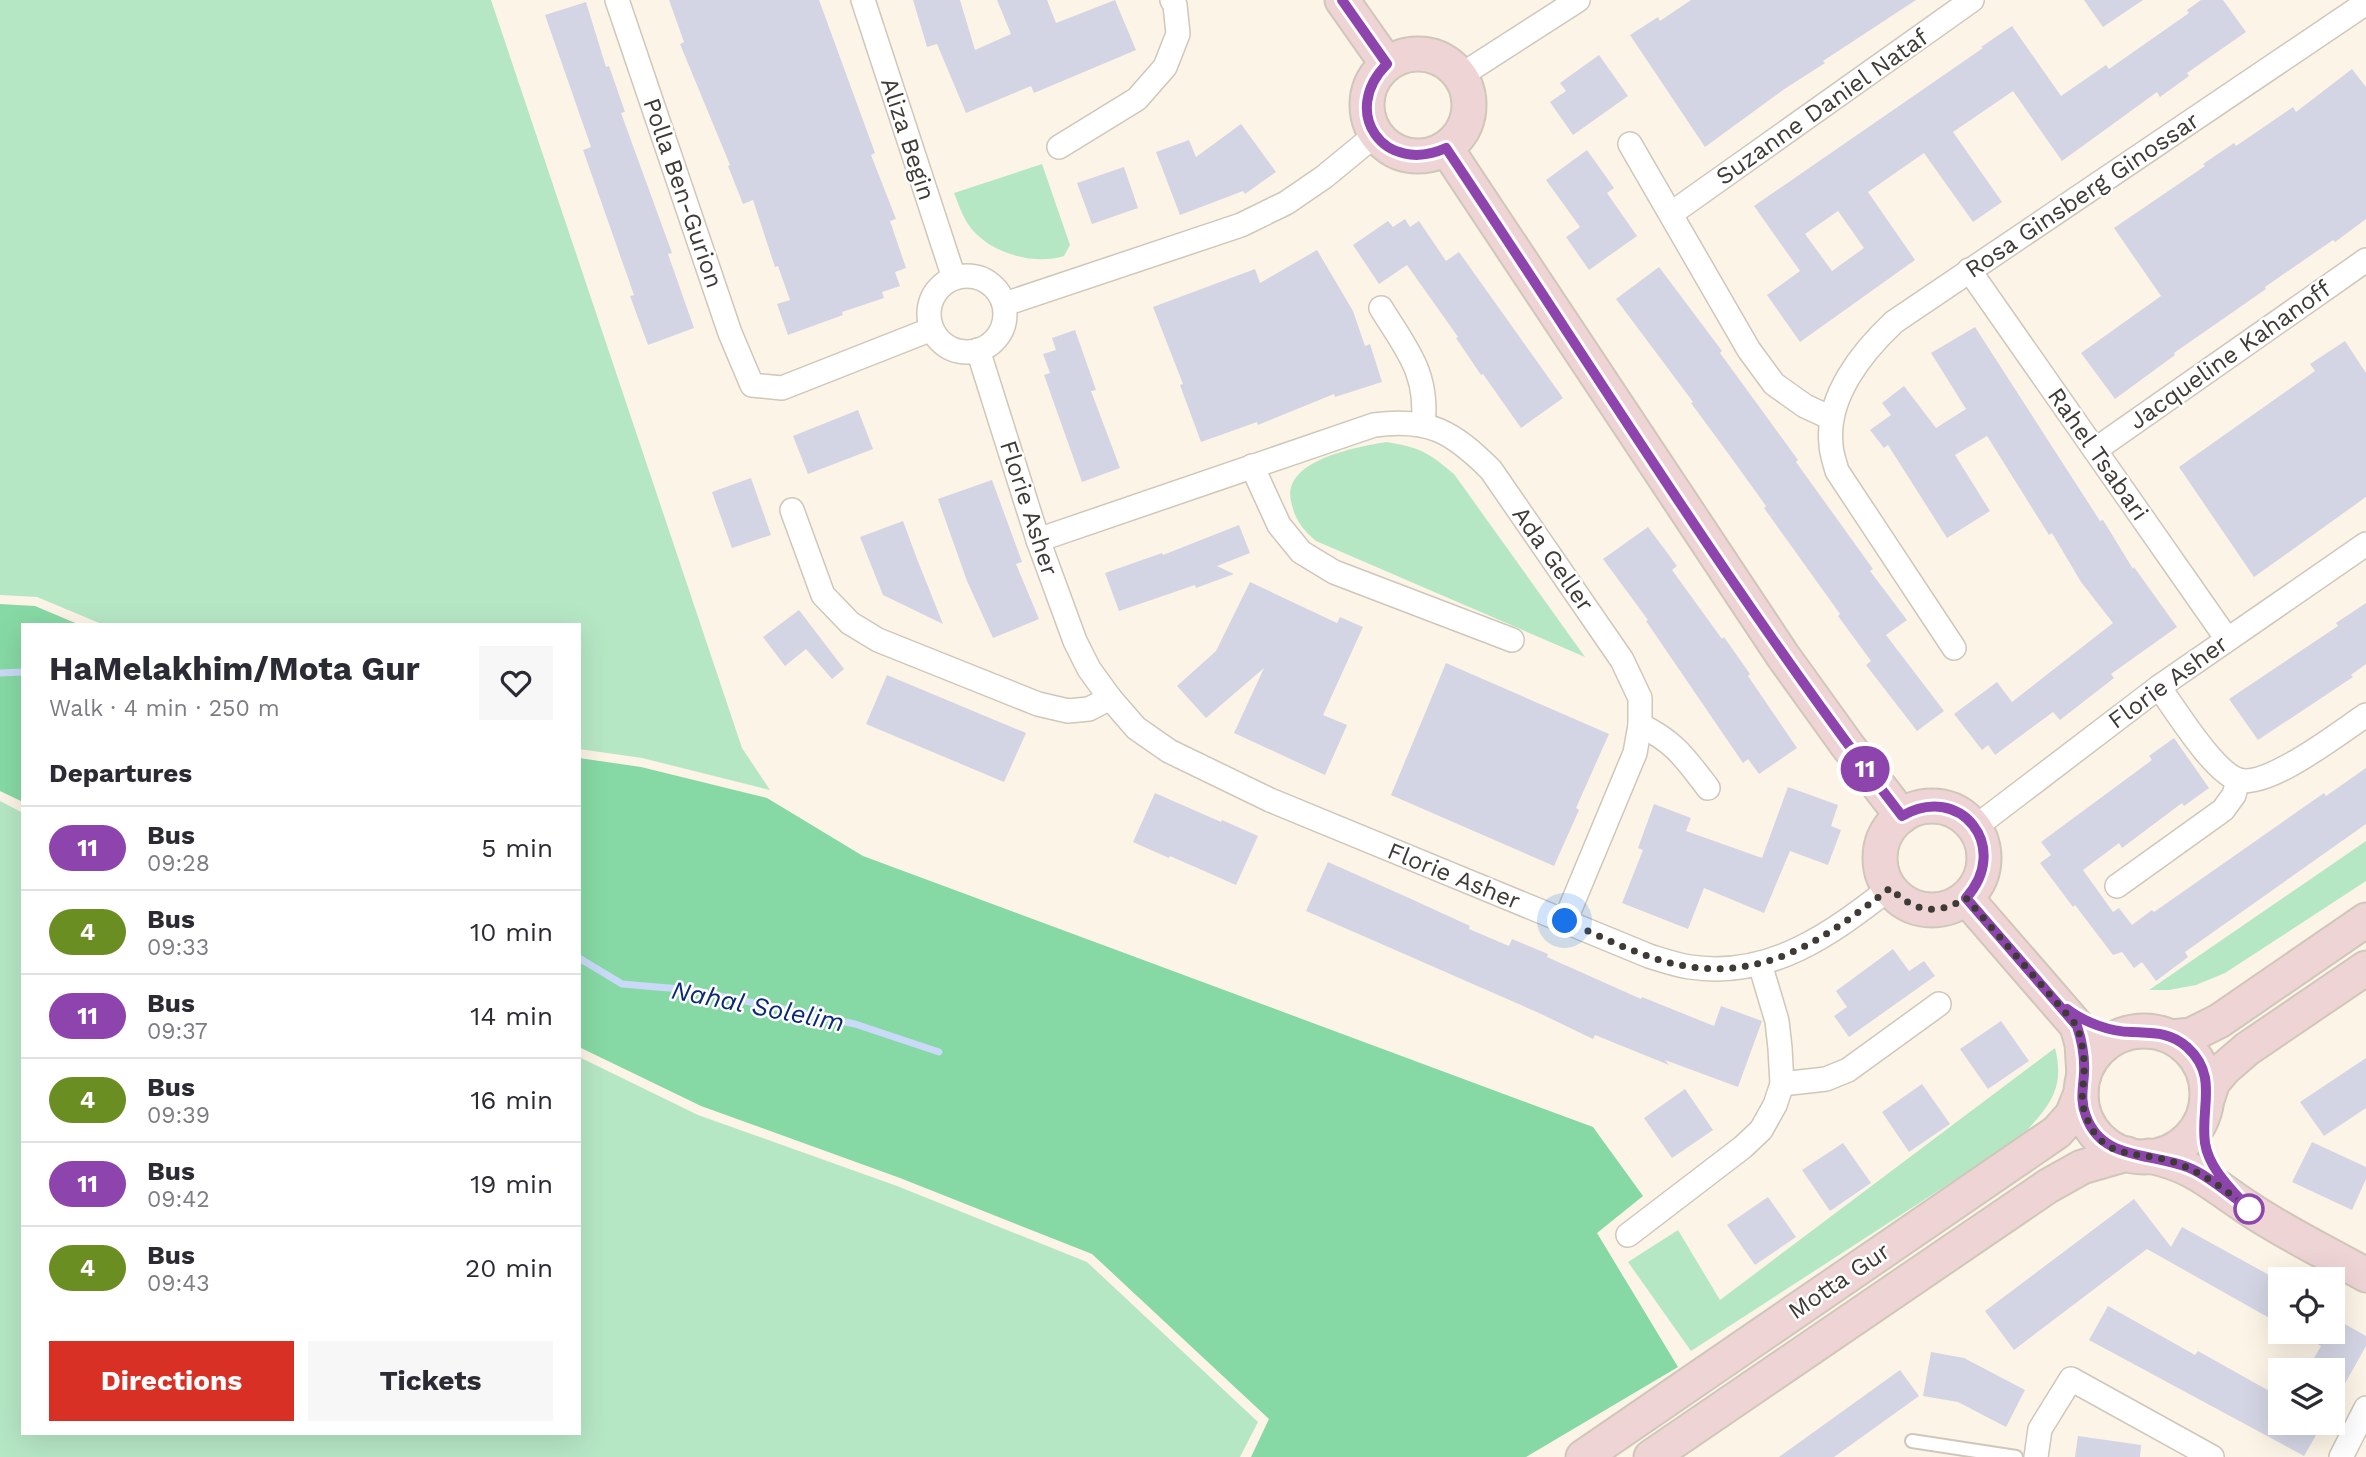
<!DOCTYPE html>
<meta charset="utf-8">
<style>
:root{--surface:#fff;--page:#f7f7f7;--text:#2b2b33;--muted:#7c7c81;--line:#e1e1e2;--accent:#d93025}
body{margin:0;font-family:"Work Sans",sans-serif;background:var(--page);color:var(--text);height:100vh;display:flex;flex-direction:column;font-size:26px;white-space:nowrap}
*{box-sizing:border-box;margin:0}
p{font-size:23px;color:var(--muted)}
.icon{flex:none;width:38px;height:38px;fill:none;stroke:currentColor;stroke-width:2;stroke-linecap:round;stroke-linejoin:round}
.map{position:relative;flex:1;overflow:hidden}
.details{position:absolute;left:21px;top:623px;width:560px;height:812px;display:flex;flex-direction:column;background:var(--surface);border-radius:0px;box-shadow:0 7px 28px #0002}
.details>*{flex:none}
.badge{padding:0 14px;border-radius:23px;font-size:24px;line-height:46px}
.tools{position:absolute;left:2268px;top:1267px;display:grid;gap:14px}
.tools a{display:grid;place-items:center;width:77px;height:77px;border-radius:0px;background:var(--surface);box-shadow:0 7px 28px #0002;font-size:35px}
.you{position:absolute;width:35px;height:35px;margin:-18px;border:5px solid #fff;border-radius:50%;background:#1a73e8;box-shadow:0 0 0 10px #1a73e833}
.map>.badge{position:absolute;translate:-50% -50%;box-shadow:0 0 0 4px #fff}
h2{padding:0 28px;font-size:26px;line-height:63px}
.round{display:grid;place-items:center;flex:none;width:74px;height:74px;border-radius:0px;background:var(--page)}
.headline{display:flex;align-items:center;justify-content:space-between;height:119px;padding:0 28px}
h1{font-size:33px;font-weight:700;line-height:52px}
.cta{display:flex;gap:14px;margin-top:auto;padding:14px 28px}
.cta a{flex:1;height:80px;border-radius:0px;background:var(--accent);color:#fff;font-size:28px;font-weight:700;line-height:80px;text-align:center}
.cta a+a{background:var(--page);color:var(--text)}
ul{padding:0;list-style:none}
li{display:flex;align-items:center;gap:21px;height:84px;padding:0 28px;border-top:2px solid var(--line)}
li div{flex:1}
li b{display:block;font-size:26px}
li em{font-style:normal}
li .badge{min-width:77px;font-weight:700;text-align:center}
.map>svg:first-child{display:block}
.green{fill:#b6e7c5}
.forest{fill:#86d9a4}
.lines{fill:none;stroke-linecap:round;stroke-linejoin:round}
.stream{stroke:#c9d9f7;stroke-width:7}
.building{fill:#d4d5e4;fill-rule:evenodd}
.lane-casing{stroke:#cfc7b9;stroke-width:16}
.street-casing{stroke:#cfc7b9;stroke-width:26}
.secondary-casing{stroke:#cfc7b9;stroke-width:37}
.lane{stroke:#fff;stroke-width:12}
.street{stroke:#fff;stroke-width:23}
.secondary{stroke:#efd4d6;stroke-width:33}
.line-casing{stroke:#fff;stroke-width:16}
.line{stroke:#8e44ad;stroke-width:10}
.walk{stroke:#3e3b36;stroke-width:7;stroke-dasharray:0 12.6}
.stop-dot{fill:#fff;stroke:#8e44ad;stroke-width:3.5}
.labels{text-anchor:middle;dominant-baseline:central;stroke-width:5;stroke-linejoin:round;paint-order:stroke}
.street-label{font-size:24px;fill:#3e3b36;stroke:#fff}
.water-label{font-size:26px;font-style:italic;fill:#092879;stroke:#fff}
</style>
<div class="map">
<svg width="2366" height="1457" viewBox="0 0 2366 1457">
<rect width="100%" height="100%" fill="#fcf4e6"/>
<g class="green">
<path d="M0 0H491L742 748 770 790 642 758 579 749V625H104L37 597 0 595Z"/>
<path d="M1042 164 1070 245 1064 256C1033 266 986 252 968 224 962 215 958 203 954 193Z"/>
<path d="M1386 442C1420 447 1429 453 1454 474L1585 657 1316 541C1302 529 1295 520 1291 501 1282 460 1357 447 1386 442Z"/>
<path d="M0 801 23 813V1433H579V1057L698 1115 897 1186 1087 1262 1258 1422 1240 1457H0Z"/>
<path d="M2366 841V881L2225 973 2196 985 2169 990H2149Z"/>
<path d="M2055 1048C2066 1091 2047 1108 2021 1137L1691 1351 1628 1262 1678 1230 1720 1300Z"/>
</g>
<g class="forest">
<path d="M0 604 35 606 80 625H23V802L0 791Z"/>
<path d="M579 758 641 767 767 798 863 856 1593 1127 1643 1196 1597 1233 1678 1367 1526 1457H1251L1269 1419 1092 1254 900 1178 701 1106 579 1047Z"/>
</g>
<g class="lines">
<g class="stream">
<path d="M0 673 23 672"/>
<path d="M579 958 622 984 692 990 855 1024 939 1052"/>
</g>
</g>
<g class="building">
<path d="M669 0H819L875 153 871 155 896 219 890 221 906 268 895 272 900 286 882 292 884 298 842 312 843 315 788 335 777 304 790 300 778 266 775 267 753 200 743 204 728 166 730 165 680 44 684 42Z"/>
<path d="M913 0H960L975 50 1011 34 997 0H1047L1056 23 1115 0 1136 50 1034 93 1031 86 966 113 937 44 927 47Z"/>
<path d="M1691 0H1916L1823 61 1825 63 1783 90 1705 147 1630 35 1658 17 1660 21Z"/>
<path d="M2084 0H2143L2103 27Z"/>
<path d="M2201 0H2223L2246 32 2187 73 2189 76 2160 97 2157 92 2062 161 2013 91 1953 132 2002 202 1973 222 1924 153 1868 192 1915 260 1800 342 1767 295 1800 271 1754 206 1983 48 1981 47 2012 26 2061 96 2106 65 2109 69 2189 13 2187 10ZM1838 211 1864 248 1832 271 1805 234Z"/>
<path d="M586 2 606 67 609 66 625 112 621 113 672 253 668 254 694 328 648 345 630 296 634 295 583 150 591 147 545 15Z"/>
<path d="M1599 55 1628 96 1573 135 1550 102 1566 91 1560 83Z"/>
<path d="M2352 69 2366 87V219L2335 242 2333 240 2265 287 2266 289 2174 353 2175 355 2115 399 2081 353 2161 296 2114 228 2205 166 2203 164 2234 143 2236 146 2293 107 2296 112Z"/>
<path d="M1241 124 1276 172 1245 194 1243 191 1180 215 1156 152 1189 140 1196 157Z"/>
<path d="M1587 150 1614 188 1607 193 1637 236 1589 270 1566 237 1580 227 1546 180Z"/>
<path d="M1124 167 1138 208 1092 224 1077 183Z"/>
<path d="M1405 219 1410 227 1419 221 1446 261 1459 252 1563 398 1521 428 1483 374 1481 375 1456 338 1458 337 1407 265 1379 284 1353 245 1388 221 1393 227Z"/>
<path d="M1317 250 1353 311 1365 346 1370 344 1382 382 1335 397 1334 394 1258 425 1257 422 1201 442 1180 385 1183 384 1153 307 1255 269 1260 283Z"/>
<path d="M1659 267 1722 351 1720 353 1798 460 1796 462 1873 569 1870 571 1907 620 1886 635 1944 711 1917 731 1866 665 1871 661 1838 616 1840 614 1764 508 1766 506 1730 456 1691 403 1693 402 1616 299Z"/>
<path d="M1975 327 2100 521 2103 520 2133 569 2134 567 2177 627 2111 674 2114 678 2060 720 2053 712 1995 755 1988 745 1982 750 1954 714 1997 682 2012 702 2113 623 2081 582 2052 533 2049 535 1987 436 1955 455 1990 511 1947 538 1888 445 1884 448 1870 430 1891 415 1882 403 1904 386 1936 428 1966 409 1931 353Z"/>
<path d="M1075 330 1096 390 1091 391 1120 468 1082 482 1044 375 1050 373 1043 354 1056 350 1052 338Z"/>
<path d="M2345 341 2366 373V497L2254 577 2179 467 2315 371 2310 364Z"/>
<path d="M858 410 873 449 808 474 793 436Z"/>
<path d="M751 478 771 535 732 548 712 492Z"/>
<path d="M992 480 1022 562 1016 564 1039 619 993 638 967 581 938 499Z"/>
<path d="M903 521 917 559 943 624 883 595 860 537Z"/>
<path d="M1239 525 1250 553 1217 566 1234 574 1196 588 1195 585 1119 611 1105 573 1162 553 1163 555Z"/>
<path d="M1648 527 1677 566 1672 570 1722 639 1724 637 1750 674 1748 676 1797 748 1759 774 1748 759 1743 763 1646 621 1648 620 1603 559Z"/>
<path d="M1250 582 1337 623 1340 617 1363 627 1323 715 1347 725 1325 775 1234 733 1264 668 1206 718 1177 686 1216 651Z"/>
<path d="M2366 603V664L2351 675 2353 677 2258 740 2229 699 2338 626 2336 623Z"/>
<path d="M799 610 844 669 832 679 806 649 785 666 763 637Z"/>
<path d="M1446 663 1609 734 1576 808 1579 810 1554 866 1391 795Z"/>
<path d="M887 675 1026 733 1004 782 866 724Z"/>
<path d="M2174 738 2209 788 2184 806 2182 803 2122 848 2119 843 2083 870 2113 912 2119 908 2132 925 2152 910 2154 912 2324 793 2326 796 2366 768V824L2185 952 2188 957 2156 981 2142 962 2134 968 2122 952 2113 955 2075 905 2073 907 2040 863 2051 855 2041 842 2152 760 2149 756Z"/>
<path d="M1788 787 1838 805 1831 826 1841 830 1828 865 1790 851 1764 913 1704 888 1688 929 1622 903 1643 850 1638 848 1654 804 1691 818 1686 831 1762 858Z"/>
<path d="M1155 793 1221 822 1222 820 1258 836 1236 885 1170 856 1169 858 1133 842Z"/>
<path d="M1328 862 1409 898 1470 926 1469 929 1509 946 1512 939 1548 954 1547 957 1641 999 1642 997 1714 1026 1721 1006 1762 1021 1738 1087 1665 1060 1669 1065 1595 1035 1593 1039 1539 1013 1306 911Z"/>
<path d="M1893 949 1909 971 1924 961 1935 976 1849 1037 1834 1016 1847 1007 1836 991Z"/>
<path d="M2001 1021 2029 1061 1988 1089 1960 1049Z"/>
<path d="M2366 1058V1108L2324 1136 2300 1102Z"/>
<path d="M1922 1084 1950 1124 1909 1152 1882 1112Z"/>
<path d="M1685 1089 1713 1130 1672 1158 1644 1118Z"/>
<path d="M2312 1142 2366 1167V1179L2352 1210 2292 1182Z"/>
<path d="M1843 1143 1871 1183 1830 1211 1802 1170Z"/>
<path d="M1768 1197 1796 1237 1755 1265 1727 1225Z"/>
<path d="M2134 1199 2171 1247 2182 1227 2280 1281V1324L2147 1249 2014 1350 1985 1311Z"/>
<path d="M2108 1306 2195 1355 2198 1351 2280 1397V1423H2323L2304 1456 2089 1340Z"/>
<path d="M2336 1319 2366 1336V1346L2333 1405V1370H2307L2321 1346 2295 1332H2333V1325Z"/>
<path d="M1931 1352 1964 1358 2025 1390 2006 1427 1958 1402 1923 1396Z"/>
<path d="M1900 1370 1919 1396 1834 1457H1779Z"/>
<path d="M2078 1436 2141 1445 2140 1457H2075Z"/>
</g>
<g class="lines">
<defs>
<path id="lane" d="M1912 1441 2016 1457"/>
<g id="street">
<path d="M617 0 730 333 752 385 782 388 932 329"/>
<path d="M863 0 954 278"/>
<path d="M1460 76 1578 0"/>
<path d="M1630 144 1749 350 1774 384 1805 406 1831 418"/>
<path d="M1059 147 1137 99 1165 67 1178 34 1175 5 1172 0"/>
<path d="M1672 213 1972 0"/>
<path d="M1969 270 2227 639"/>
<circle cx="967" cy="314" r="38"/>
<path d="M1005 304 1241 225 1286 203 1324 177 1375 135"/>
<path d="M1381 308C1406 349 1429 373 1423 425"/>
<path d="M978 350 1038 540 1075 641 1089 669 1110 698 1136 728 1169 751 1270 800 1649 956C1662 960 1676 965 1690 967 1770 979 1831 934 1890 888"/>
<path d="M2095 450 2366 260"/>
<path d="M1252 466 1279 525 1301 552 1334 572 1512 640"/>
<path d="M792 510 823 595 850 623 878 640 1038 704 1068 711 1089 709 1110 698"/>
<path d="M1038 540 1374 425C1429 418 1452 431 1491 470L1622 660 1640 698V725L1635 753 1565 921"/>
<path d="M1954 648 1837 471C1835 463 1831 453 1831 444 1826 397 1862 352 1894 322L2366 3"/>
<path d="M2159 687C2175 709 2214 773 2239 780 2269 788 2340 732 2366 715"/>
<path d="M1640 725C1675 742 1685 758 1708 788"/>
<path d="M1974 828 2159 687 2366 544"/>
<path d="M2117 886 2223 810 2234 795 2238 780"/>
<path d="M1782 1084 1826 1079 1848 1070 1939 1004"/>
<path d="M1628 1235 1743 1147 1761 1130 1775 1105 1782 1084 1780 1048 1777 1021 1760 964"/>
<path d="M2036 1457 2040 1429 2071 1379 2212 1457"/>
<path d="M2341 1457 2366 1408"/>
</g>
<g id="secondary">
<path d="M1342 0 1387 64"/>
<circle cx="1418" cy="105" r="51"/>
<path d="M1446 148 1783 656 1847 745 1902 816"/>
<circle cx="1932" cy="858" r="52"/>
<path d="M1966 898 2077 1026 2082 1044 2084 1075"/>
<circle cx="2144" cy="1094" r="63"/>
<path d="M2172 1037 2191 1035 2219 1021 2366 920"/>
<path d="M2208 1097 2213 1082 2225 1068 2247 1049 2366 968"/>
<path d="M2149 1156C2196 1166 2210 1183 2248 1208 2285 1233 2327 1253 2366 1275"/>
<path d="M1583 1457 2057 1132 2072 1115 2081 1093"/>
<path d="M1651 1457 2048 1186 2082 1167 2127 1154"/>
</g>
</defs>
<use href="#lane" class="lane-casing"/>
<use href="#street" class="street-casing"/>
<use href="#secondary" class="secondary-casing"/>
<use href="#lane" class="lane"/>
<use href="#street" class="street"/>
<use href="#secondary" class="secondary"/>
</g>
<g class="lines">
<defs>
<path id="line" d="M1342 0 1387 64C1339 112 1384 176 1446 148 1596 372 1737 602 1902 816 1960 782 2012 847 1966 898L2077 1026C2082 1041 2085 1057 2084 1074 2083 1089 2080 1101 2086 1116 2103 1164 2158 1151 2196 1171 2215 1181 2232 1196 2249 1209 2232 1190 2209 1169 2205 1143 2200 1107 2219 1076 2187 1047 2170 1032 2153 1033 2132 1032 2110 1032 2084 1022 2067 1009"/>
</defs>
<use href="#line" class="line-casing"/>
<use href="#line" class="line"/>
<path class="walk" d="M1565 921C1605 938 1648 961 1691 967 1772 978 1830 935 1890 888 1914 912 1936 916 1966 898L2077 1026C2082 1041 2085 1058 2084 1074 2083 1089 2080 1101 2086 1116 2103 1164 2141 1149 2176 1163 2203 1173 2228 1191 2249 1209"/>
</g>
<circle class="stop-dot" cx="2249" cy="1209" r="14"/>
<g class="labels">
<g class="street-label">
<text transform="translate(1822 107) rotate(-35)">Suzanne Daniel Nataf</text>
<text transform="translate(908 139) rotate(72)">Aliza Begin</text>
<text transform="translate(683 193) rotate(71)">Polla Ben-Gurion</text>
<text transform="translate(2082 195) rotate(-34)">Rosa Ginsberg Ginossar</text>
<text transform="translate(2230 355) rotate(-35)">Jacqueline Kahanoff</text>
<text transform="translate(2098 454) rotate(55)">Rahel Tsabari</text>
<text transform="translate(1029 508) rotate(72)">Florie Asher</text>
<text transform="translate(1553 559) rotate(55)">Ada Geller</text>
<text transform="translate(2168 682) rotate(-36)">Florie Asher</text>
<text transform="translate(1454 876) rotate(22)">Florie Asher</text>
<text transform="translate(1839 1281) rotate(-34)">Motta Gur</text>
</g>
<g class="water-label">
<text transform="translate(758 1006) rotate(11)">Nahal Solelim</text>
</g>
</g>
</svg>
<div class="tools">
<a><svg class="icon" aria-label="locate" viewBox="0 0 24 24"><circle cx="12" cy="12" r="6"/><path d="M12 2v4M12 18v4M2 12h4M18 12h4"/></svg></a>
<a><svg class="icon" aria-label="layers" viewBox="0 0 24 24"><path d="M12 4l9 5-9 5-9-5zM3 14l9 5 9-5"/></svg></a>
</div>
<div class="you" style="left:1565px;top:921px"></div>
<b class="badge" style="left:1865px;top:769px;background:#8e44ad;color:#fff">11</b>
<section class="details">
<div class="headline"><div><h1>HaMelakhim/Mota Gur</h1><p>Walk · 4 min · 250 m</p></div><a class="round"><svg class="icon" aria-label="heart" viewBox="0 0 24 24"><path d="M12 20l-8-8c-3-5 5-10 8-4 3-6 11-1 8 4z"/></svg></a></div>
<h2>Departures</h2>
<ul>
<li><span class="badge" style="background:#8e44ad;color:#fff">11</span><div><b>Bus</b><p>09:28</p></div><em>5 min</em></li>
<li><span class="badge" style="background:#6b8e23;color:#fff">4</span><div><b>Bus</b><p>09:33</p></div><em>10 min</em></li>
<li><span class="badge" style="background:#8e44ad;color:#fff">11</span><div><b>Bus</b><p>09:37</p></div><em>14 min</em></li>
<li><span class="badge" style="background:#6b8e23;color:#fff">4</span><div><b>Bus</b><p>09:39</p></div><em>16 min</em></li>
<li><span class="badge" style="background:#8e44ad;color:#fff">11</span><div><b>Bus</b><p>09:42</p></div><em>19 min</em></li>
<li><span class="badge" style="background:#6b8e23;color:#fff">4</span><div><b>Bus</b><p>09:43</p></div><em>20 min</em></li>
</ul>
<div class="cta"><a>Directions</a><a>Tickets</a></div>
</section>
</div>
